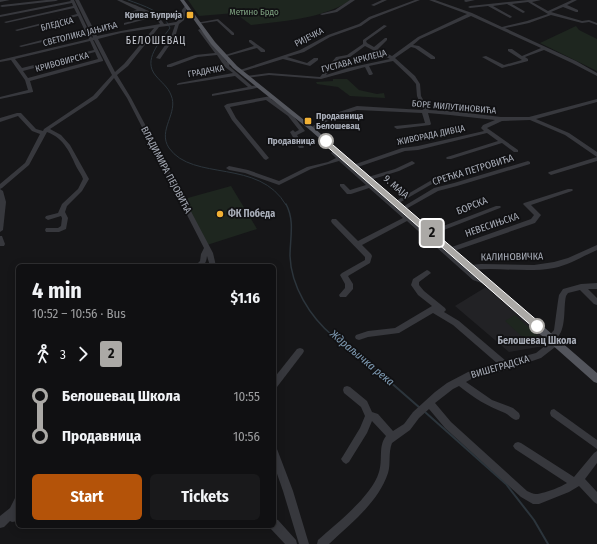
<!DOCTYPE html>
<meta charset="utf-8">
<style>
:root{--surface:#101012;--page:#19191b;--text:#f1f3f6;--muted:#9c9d9f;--line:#303032;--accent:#b45309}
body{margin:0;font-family:"Fira Sans Condensed",sans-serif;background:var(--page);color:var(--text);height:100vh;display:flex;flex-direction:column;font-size:15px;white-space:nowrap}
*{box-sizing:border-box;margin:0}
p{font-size:13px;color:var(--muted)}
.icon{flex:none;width:22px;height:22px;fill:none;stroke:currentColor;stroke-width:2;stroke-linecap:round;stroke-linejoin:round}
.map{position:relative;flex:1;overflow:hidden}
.details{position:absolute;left:16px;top:264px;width:260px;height:264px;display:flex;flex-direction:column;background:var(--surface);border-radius:6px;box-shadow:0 2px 10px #0003,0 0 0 1px var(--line)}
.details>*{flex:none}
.badge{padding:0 8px;border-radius:3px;font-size:14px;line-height:26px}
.map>.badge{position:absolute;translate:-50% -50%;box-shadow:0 0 0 2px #fff}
.legs{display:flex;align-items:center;gap:6px;height:44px;padding:0 16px;font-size:13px}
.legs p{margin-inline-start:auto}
.headline{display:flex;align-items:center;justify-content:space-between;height:68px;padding:0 16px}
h1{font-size:22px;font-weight:700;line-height:30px}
.button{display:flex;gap:8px;margin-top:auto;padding:8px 16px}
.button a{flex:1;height:46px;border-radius:6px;background:var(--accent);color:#fff;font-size:16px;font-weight:700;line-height:46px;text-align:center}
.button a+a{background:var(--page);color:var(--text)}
ul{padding:0 16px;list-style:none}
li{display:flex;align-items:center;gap:14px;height:40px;font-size:15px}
li i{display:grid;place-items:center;width:6px;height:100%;margin:0 5px;background:currentColor}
li i::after{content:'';width:10px;height:10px;margin:-5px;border:3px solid;border-radius:50%;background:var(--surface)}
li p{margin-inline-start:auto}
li:first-child i{background:linear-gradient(#0000 50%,currentColor 0)}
li:last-child i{background:linear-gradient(currentColor 50%,#0000 0)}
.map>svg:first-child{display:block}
.built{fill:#222225}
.green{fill:#1e261f}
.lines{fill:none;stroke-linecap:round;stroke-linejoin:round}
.stream-far2{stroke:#2c353c;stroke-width:1}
.stream-far1{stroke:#2c353c;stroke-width:1.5}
.stream{stroke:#2c353c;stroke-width:2}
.minor{fill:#37383d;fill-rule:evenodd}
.major{fill:#53555c;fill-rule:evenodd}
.line-1{fill:#aba9a6;stroke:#fff}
.poi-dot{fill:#f2b134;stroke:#111113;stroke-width:1.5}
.stop-1-dot{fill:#fff;stroke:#aba9a6;stroke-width:2}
.labels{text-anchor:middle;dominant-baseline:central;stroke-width:3.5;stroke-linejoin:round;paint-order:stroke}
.far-park-label{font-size:9px;fill:#7fa381;stroke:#111113}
.far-poi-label{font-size:9px;font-weight:bold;fill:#a8adb8;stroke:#111113;text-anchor:end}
.far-street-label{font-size:9px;fill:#a8adb8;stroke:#111113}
.far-stop-label{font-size:9px;font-weight:bold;fill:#a8adb8;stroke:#111113;text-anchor:end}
.far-quarter-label{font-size:10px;letter-spacing:1px;fill:#c9ccd4;stroke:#111113}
.street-label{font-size:10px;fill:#a8adb8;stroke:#111113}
.poi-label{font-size:10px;font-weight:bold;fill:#a8adb8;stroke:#111113;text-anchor:start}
.stop-label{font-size:10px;font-weight:bold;fill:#a8adb8;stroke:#111113}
.water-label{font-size:11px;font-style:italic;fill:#7f9bb3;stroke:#111113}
</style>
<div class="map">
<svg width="597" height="544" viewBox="0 0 597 544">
<rect width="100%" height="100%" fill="#161618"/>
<path class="built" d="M486 287 546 338V344L544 346 509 352 455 306Z"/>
<g class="green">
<path d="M188 0H351C322 19 284 21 251 25L235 13 199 16Z"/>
<path d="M576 26 579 30 597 39V71L540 43Z"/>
<path d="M333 79H347L359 90 377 94 384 93 385 98 350 96 338 87 317 84 316 82 333 81Z"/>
<path d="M231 186 257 229 207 245 184 199Z"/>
<path d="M515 315 538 336 528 342 505 321Z"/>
</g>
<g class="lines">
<path class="stream-far2" d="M128 0C144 6 163 11 170 28 160 42 142 60 156 76 161 82 168 87 171 95 179 113 157 130 169 148 193 182 259 158 286 205"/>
<path class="stream-far1" d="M286 204C295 221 290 238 290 256 291 286 310 317 333 336 341 343 351 347 359 354"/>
<g class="stream">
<path d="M357 353 420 408"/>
<path d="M425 412 506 484 534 520 548 544"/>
</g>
<g class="minor">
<path d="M0 0H10L0 2Z"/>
<path d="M46 0H58L56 1 2 7 0 6 2 5Z"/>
<path d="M70 0H74L92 38 93 37 75 0H79L97 36 121 31 160 24 158 21 154 17 124 25V23L151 16 141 11 125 15V13L137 10 117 0H122C134 5 158 12 164 24L176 22 180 19 182 10 185 6 188 7 186 10 184 20 179 24 175 37 160 59 156 58 171 37 175 25 159 27 128 66 117 75 131 98 213 253 216 266H210L207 256C206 265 204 266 195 266L200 261 201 254 204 248 127 98 114 78 97 98 50 129 61 135 70 145 89 179 82 191 67 206 65 212 68 218 66 229 59 232H46L45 230 46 228H58L61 226 62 218 61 216 48 220 45 218 46 216 58 213 62 204 78 189 83 179C82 175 79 172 77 168 70 153 64 138 47 132L29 165 2 188 0 189V184L25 163 40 134 32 131 18 116 0 122V118L17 113H21L36 129 43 131 44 129 93 96 112 75 94 40H93L103 60V61L30 81 33 91V92L0 99V97L28 90 25 80 11 60 0 62V60L89 39 85 32 21 47 19 46 84 29 78 16 17 31 15 30 77 14 74 8 6 23 4 22 73 6 72 3 0 17V15L71 1ZM154 28 124 64 115 72 98 39 121 33ZM90 41 94 50 22 68 15 59ZM95 52 98 59 28 78 23 71Z"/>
<path d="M350 0H355L337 12 322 15 320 14 335 10Z"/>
<path d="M382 0H387L374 6 371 5Z"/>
<path d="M415 0H420L371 19 361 26 330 37 304 52 287 57 307 63 314 58H318V60L310 66 283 59 241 72 237 71 300 50 328 35 359 24 369 17Z"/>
<path d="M429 0H435L472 13 502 27 527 21 548 14 528 2 512 4 524 11 525 12 523 13 507 4 493 6 511 16 512 17 510 18 488 6 470 8 468 7 470 6 528 0H541L532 2 548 11 572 0H577L567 5 578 10V12H576L563 7 551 12 582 21 589 20 597 23V25L589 22 582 23 551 15 529 23 505 28 576 61 597 73V76L572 63 544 50 525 57 528 59V61L502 68 482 57 486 56 504 65 522 60 508 51V49H512L522 56 541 48 471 16 420 39 413 45 419 46 435 57V59H431L415 48 411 47 395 58 415 76 420 84 421 96 429 110 450 111 501 117H529L597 99V102L536 119 569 133 597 152V157L565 135 530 120 502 121 487 128 518 150V152H514L502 143 451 159H447L446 158 447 157 498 141 487 133 418 150 405 151 355 168 353 167V165L402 148 418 146 484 131 481 128 483 125 495 120 450 115 428 113 431 124 430 125 397 129 394 127 395 126 425 123 422 113 357 110 334 117 312 131 309 129 310 128 330 115 357 106 423 110 417 96 416 84 411 78 393 61 369 66 373 74 371 75H369L365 67 321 79 269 75 246 78 244 77 246 76 269 73 320 77 336 57 347 55 363 44V40L384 25 387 26 366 41 367 43 374 47 385 38H387V40L378 49 392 56 418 37 467 14ZM365 46 390 59 348 68 326 75 339 59 350 57Z"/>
<path d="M465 0H475L466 2 464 1Z"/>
<path d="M218 19 234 33V35H232L217 21 198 24 196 23Z"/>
<path d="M200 29 205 34H208L209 35 207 37 227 62V61H231L229 66 252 86 258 85 260 86V87L252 89 212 96V94L248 87 235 76 177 85V84L179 83 233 73 225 67 217 55 198 57 171 67H167V65L195 55 215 53 198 30Z"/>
<path d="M249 40H251L265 50V52H261L257 48 224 57 222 56 254 46 249 42Z"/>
<path d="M271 96 273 97 271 99 292 114 305 131 297 135 304 147 303 148H299L290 132 293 130 295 132 299 130 288 116 266 100 230 107 236 118 269 158 266 160 264 159 232 120 224 106 227 104Z"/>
<path d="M336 148 339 150 337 153 371 183H375L376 184 374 186 408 215 412 214H414L415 216 412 219 429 233 430 231 496 206H500L501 207 500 208 431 235 448 250 449 248 531 219 534 215 523 204 524 203 568 189H572L573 190 572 191 531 205 541 215 535 223 451 252 468 267 471 265 481 264 534 265 554 262 568 258 597 245V250C583 256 569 265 554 268 527 273 499 267 472 270L479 276 490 280 491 282 490 284 487 285 473 280 407 221 362 245 371 254 372 256 370 263 348 276 353 284V289L346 297H340L339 295 345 288V284L340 275 342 273 365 260V257L332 223 331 221 332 219H336L358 241 403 218 369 188 351 194H347L340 186V184H344L350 190 366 185 339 161 311 169 279 185 245 173 229 170 226 168 229 166 248 170 279 181 307 167 328 162 336 158 331 153 334 149Z"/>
<path d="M597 157V161L551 175 548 173 549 172Z"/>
<path d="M412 161 415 163 414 164 399 171 370 180 367 178 368 177 395 169Z"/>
<path d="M528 161 530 162V164L457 186 438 191 406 209H402L401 208 434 188 454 183Z"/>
<path d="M437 177 439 178V180L399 203 397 204 394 202Z"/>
<path d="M0 189 3 191 6 202 3 230 0 232Z"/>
<path d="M0 236H2L5 244 4 246H0Z"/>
<path d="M427 270 429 271 431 273 419 282V285L424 291 445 308 446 310 444 312 459 321 506 361 536 353 551 341 548 340 547 338 554 330 558 301 559 295 563 289 581 284 597 283V289H588L597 298V305L594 304 580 290 568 293 566 296C563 309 567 329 556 339L559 340 560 342 559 344 541 358 506 370 473 378 466 382 492 400 513 408 519 413 520 416 519 419 516 420C512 419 509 415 505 413 487 406 474 398 459 386L453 389 435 403 451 422 527 491C530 492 533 494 536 494 543 494 561 487 567 483L515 449 513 446 515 443 518 442 521 443 574 477 594 453 597 451V463L585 479 597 492V504L594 502 579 486 569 492 539 504H533L521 497 445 428 429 409 419 418 410 430 392 443C388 453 391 464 388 473 378 503 351 523 329 544H317L318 540C337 523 372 496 379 472 383 460 378 446 386 436L372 421 367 433 349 462 346 464 343 462 341 459 343 456 360 428 365 416 361 407 344 393 343 390 344 387 347 386 350 387 367 401 372 412 378 414 393 431 404 424 413 412 435 392 447 383 468 372 498 364 453 325 433 313 399 333 368 337 359 340 356 339 355 337 356 335 368 331 395 328 432 306 418 295 411 285 413 279Z"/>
<path d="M300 348 303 349 304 351 303 353 277 387 274 388V378L297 349Z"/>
<path d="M554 409 597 440V449L551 416 550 413 551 410Z"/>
<path d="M274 447 277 449 293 491 309 544H299L283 491 274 465Z"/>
<path d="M18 496V521L12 522 10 521 4 527 0 528V516L10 508 15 498Z"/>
<path d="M274 519 278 520 296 540 297 544H285L270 528V526H274Z"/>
</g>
<path class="major" d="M180 0H184L215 42 237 66 314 128 597 373V383L594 382 310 130 233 68 211 44Z"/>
</g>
<path class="line-1" d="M326 139 540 323 542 326 540 328H534L323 143V141Z"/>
<g class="poi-dot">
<rect x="186" y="11" width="8" height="8" rx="2"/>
<rect x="304" y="117" width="8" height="8" rx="2"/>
<circle cx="220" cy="214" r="4"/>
</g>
<g class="stop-1-dot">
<circle cx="326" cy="141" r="7"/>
<circle cx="537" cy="326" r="7"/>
</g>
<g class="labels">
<g class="far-park-label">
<text x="254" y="12">Метино Брдо</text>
</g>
<g class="far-poi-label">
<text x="182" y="15">Крива Ћуприја</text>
<text x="316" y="116" text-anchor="start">Продавница<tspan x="316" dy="10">Белошевац</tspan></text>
</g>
<g class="far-street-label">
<text transform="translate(57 24) rotate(-14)">БЛЕДСКА</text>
<text transform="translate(80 34) rotate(-14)">СВЕТОЛИКА ЈАЊИЋА</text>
<text transform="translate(309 37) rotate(-27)">РИЈЕЧКА</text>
<text transform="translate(354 61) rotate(-15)">ГУСТАВА КРКЛЕЦА</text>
<text transform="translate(62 62) rotate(-15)">КРИВОВИРСКА</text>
<text transform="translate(206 71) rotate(-10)">ГРАДАЧКА</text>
<text transform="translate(454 107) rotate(5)">БОРЕ МИЛУТИНОВИЋА</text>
<text transform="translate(431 135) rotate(-12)">ЖИВОРАДА ДИВЦА</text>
</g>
<g class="far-stop-label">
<text x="315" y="141">Продавница</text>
</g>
<g class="far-quarter-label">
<text x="156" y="41">БЕЛОШЕВАЦ</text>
</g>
<g class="street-label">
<text transform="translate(166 170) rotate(62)">ВЛАДИМИРА ПЕЈОВИЋА</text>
<text transform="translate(473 170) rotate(-17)">СРЕЋКА ПЕТРОВИЋА</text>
<text transform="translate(396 187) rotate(41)">9. МАЈА</text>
<text transform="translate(472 206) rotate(-22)">БОРСКА</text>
<text transform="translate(492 225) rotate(-19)">НЕВЕСИЊСКА</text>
<text transform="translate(512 257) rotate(-1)">КАЛИНОВИЧКА</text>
<text transform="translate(500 367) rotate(-16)">ВИШЕГРАДСКА</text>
</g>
<g class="poi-label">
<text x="228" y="214">ФК Победа</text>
</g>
<g class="stop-label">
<text x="537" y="341">Белошевац Школа</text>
</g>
<g class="water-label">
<text transform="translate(362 358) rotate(40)">Ждраљичка река</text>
</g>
</g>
</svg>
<b class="badge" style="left:432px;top:233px;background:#aba9a6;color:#111">2</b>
<section class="details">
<div class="headline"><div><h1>4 min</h1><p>10:52 – 10:56 · Bus</p></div><b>$1.16</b></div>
<div class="legs"><svg class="icon" aria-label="walk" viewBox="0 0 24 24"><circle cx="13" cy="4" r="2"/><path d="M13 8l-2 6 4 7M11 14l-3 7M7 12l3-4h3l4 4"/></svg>3<svg class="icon" aria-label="forward" viewBox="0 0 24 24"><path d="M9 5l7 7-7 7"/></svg><b class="badge" style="background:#aba9a6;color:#111">2</b></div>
<ul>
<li><i style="color:#aba9a6"></i><b>Белошевац Школа</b><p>10:55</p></li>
<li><i style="color:#aba9a6"></i><b>Продавница</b><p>10:56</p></li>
</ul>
<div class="button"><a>Start</a><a>Tickets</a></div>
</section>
</div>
